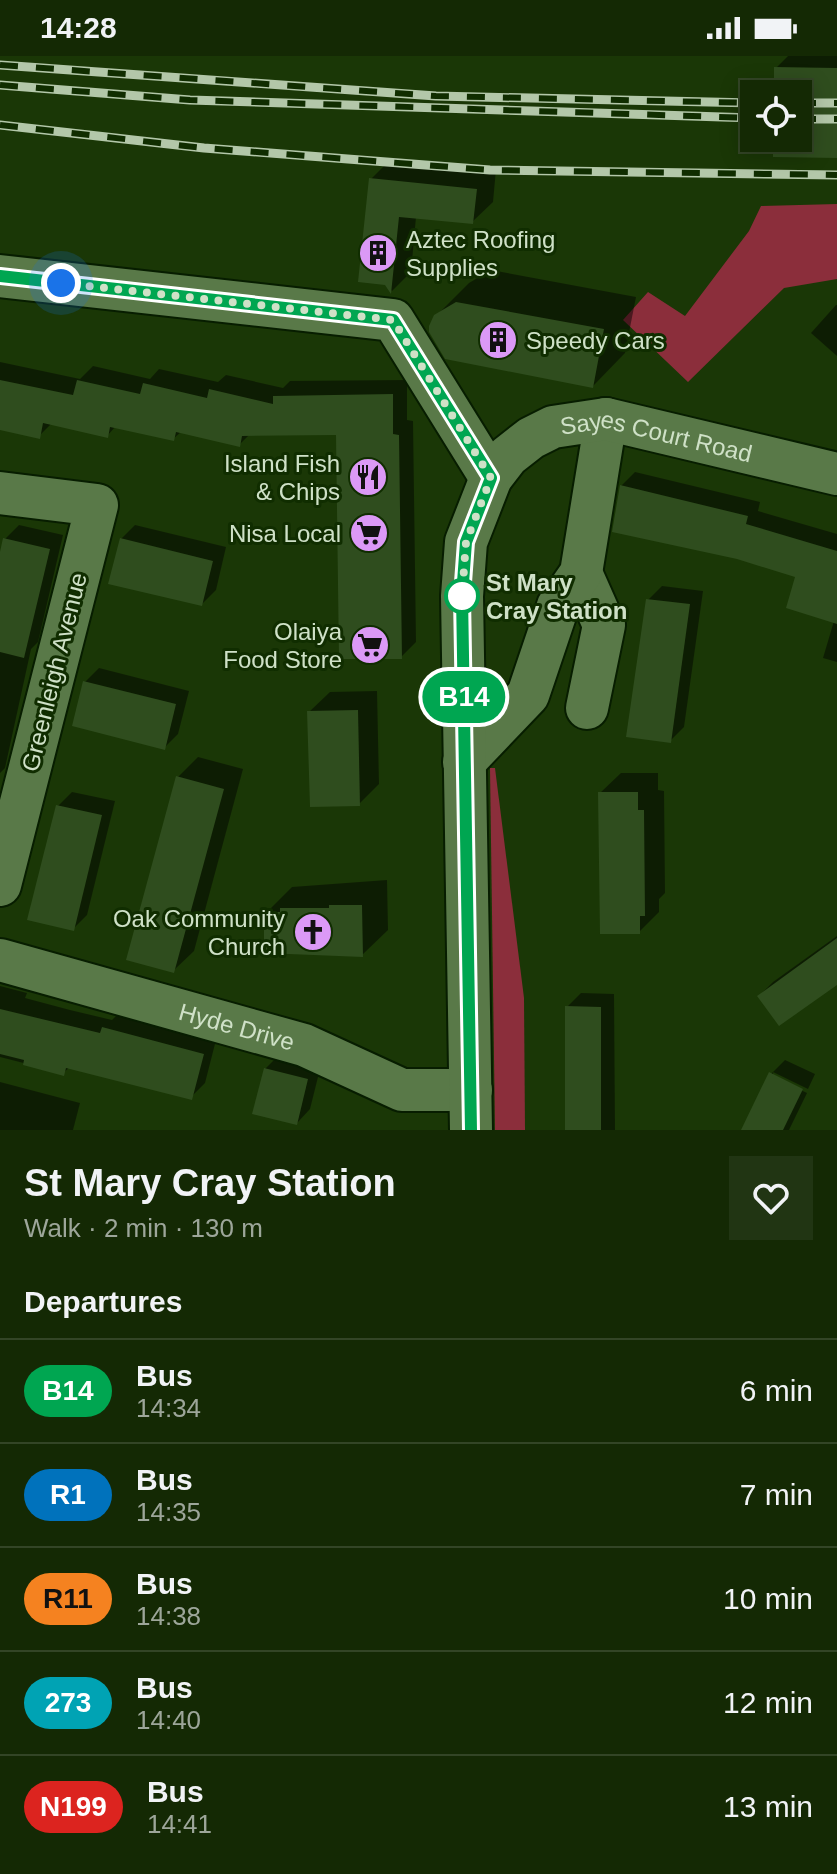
<!DOCTYPE html>
<meta charset="utf-8">
<style>
:root{--surface:#142904;--page:#213513;--text:#f1f3f6;--muted:#9da69a;--line:#334526}
body{margin:0;font-family:Helvetica,sans-serif;background:var(--page);color:var(--text);height:100vh;display:flex;flex-direction:column;font-size:30px;white-space:nowrap}
*{box-sizing:border-box;margin:0}
p{font-size:26px;color:var(--muted)}
.icon{flex:none;width:44px;height:44px;fill:none;stroke:currentColor;stroke-width:2;stroke-linecap:round;stroke-linejoin:round}
.map{position:relative;height:1074px;overflow:hidden}
.panel{display:flex;flex-direction:column;background:var(--surface);flex:1}
.panel>*{flex:none}
.badge{padding:0 16px;border-radius:26px;font-size:28px;line-height:52px}
.fabs{position:absolute;left:740px;top:24px;display:grid;gap:16px}
.fabs a{display:grid;place-items:center;width:72px;height:72px;border-radius:0px;background:var(--surface);box-shadow:0 4px 20px #0003,0 0 0 2px var(--line);font-size:40px}
.you{position:absolute;width:40px;height:40px;margin:-20px;border:6px solid #fff;border-radius:50%;background:#1a73e8;box-shadow:0 0 0 12px #1a73e833}
.map>.badge{position:absolute;translate:-50% -50%;box-shadow:0 0 0 4px #fff}
h2{padding:0 24px;font-size:30px;line-height:72px}
.round{display:grid;place-items:center;flex:none;width:84px;height:84px;border-radius:0px;background:var(--page)}
.summary{display:flex;align-items:center;justify-content:space-between;height:136px;padding:0 24px}
h1{font-size:38px;font-weight:700;line-height:60px}
ul{padding:0;list-style:none}
li{display:flex;align-items:center;gap:24px;height:104px;padding:0 24px;border-top:2px solid var(--line)}
li div{flex:1}
li b{display:block;font-size:30px}
li em{font-style:normal}
li .badge{min-width:88px;font-weight:700;text-align:center}
.status{display:flex;justify-content:space-between;align-items:center;height:56px;padding:0 40px;background:var(--surface);direction:ltr}
.status svg{height:22px;fill:currentColor}
.map>svg:first-child{display:block}
.green{fill:#8b2e3b}
.shadow{fill:#0007}
.building{fill:#2f4d1e}
.lines{fill:none;stroke-linecap:round;stroke-linejoin:round}
.minor-casing{stroke:#071d00;stroke-width:46}
.minor{stroke:#597948;stroke-width:42}
.rail-casing{stroke:#b3c7a9;stroke-width:9}
.rail{stroke:#102d00;stroke-width:6;stroke-dasharray:18;stroke-linecap:butt}
.line-casing{stroke:#fff;stroke-width:18}
.line{stroke:#00a651;stroke-width:12}
.walk{stroke:#cfe1c7;stroke-width:8;stroke-dasharray:0 14.4}
.stop-dot{fill:#fff;stroke:#00a651;stroke-width:4}
.labels{text-anchor:middle;dominant-baseline:central;stroke-width:6;stroke-linejoin:round;paint-order:stroke}
.poi-label{font-size:24px;fill:#cfe1c7;stroke:#102d00;text-anchor:end}
.street-label{font-size:24px;fill:#cfe1c7;stroke:#102d00}
.stop-label{font-size:24px;font-weight:bold;fill:#cfe1c7;stroke:#102d00;text-anchor:start}
</style>
<div class="status"><b>14:28</b><svg viewBox="0 0 49 12"><path d="M0 12V9h3v3zM5 12V6h3v6zM10 12V3h3v9zM15 12V0h3v12zM26 1h20v11H26zM47 4h2v5h-2z"/></svg></div>
<div class="map">
<svg width="837" height="1074" viewBox="0 0 837 1074">
<rect width="100%" height="100%" fill="#1a3706"/>
<g class="green">
<path d="M837 148V223L784 232 688 326 623 264 648 236 685 260 749 175 761 150Z"/>
<path d="M490 712H495L524 942 525 1074H495Z"/>
</g>
<g class="shadow">
<path d="M788 0H837V100L775 82H798V38H776V12Z"/>
<path d="M392 102 496 113 493 146 472 166 416 161 411 216 392 235 386 227 371 123Z"/>
<path d="M491 214 636 241 625 297 593 330 436 260 469 227Z"/>
<path d="M836 249H837V300L811 277Z"/>
<path d="M0 306 80 323 93 310 150 323 159 313 218 326 226 319 283 332 290 325 407 324V364L413 365 416 586 401 601 338 377 250 378 239 389 181 376 173 383 116 370 107 380 52 367 39 380 0 372Z"/>
<path d="M635 416 760 446 758 455 837 478V606L823 602 834 565 798 520 621 430Z"/>
<path d="M19 469 63 479 38 586 31 593 5 712 0 717V504L5 483Z"/>
<path d="M135 469 226 491 216 534 202 548 121 483Z"/>
<path d="M662 530 703 535 684 671 670 685 648 544Z"/>
<path d="M99 612 189 635 178 678 164 692 85 626Z"/>
<path d="M377 635 379 728 359 748 309 656 330 636Z"/>
<path d="M198 701 243 713 194 895 173 915 178 721Z"/>
<path d="M621 717H658V734L664 735 665 837 659 843V856L639 876 600 737Z"/>
<path d="M72 736 115 745 87 859 73 873 58 750Z"/>
<path d="M387 824 388 874 362 899 266 857 292 831Z"/>
<path d="M837 880V926L759 940 773 926Z"/>
<path d="M0 930 27 937 25 942 70 954 112 964 118 958 216 984 205 1027 191 1041 70 1011 63 1017 0 1001Z"/>
<path d="M581 937 614 938 615 1074H567V951Z"/>
<path d="M279 999 321 1009 310 1053 297 1067 265 1013Z"/>
<path d="M785 1004 815 1018 808 1033 773 1016V1021L807 1037 789 1074H744L771 1018Z"/>
<path d="M0 1026 80 1047 73 1074H0Z"/>
</g>
<g class="building">
<path d="M774 11 837 12V102L773 101V82H798V38H774Z"/>
<path d="M369 122 477 133 473 168 399 161 391 238 385 229 358 226Z"/>
<path d="M456 246 604 273 593 332 445 303 429 276V270L434 259Z"/>
<path d="M0 324 73 339 77 324 140 338 143 327 207 342 209 333 273 348V340L393 338V378L399 379 402 603H339L336 379 242 380 240 391 176 376 174 385 110 371 108 382 43 367 40 383 0 374Z"/>
<path d="M620 429 748 460 746 468 837 495V568L786 552 795 521 737 503 612 476Z"/>
<path d="M3 482 50 493 24 602 0 596V496Z"/>
<path d="M120 482 213 505 202 550 108 528Z"/>
<path d="M646 543 690 548 671 687 626 681Z"/>
<path d="M83 625 176 648 165 694 72 670Z"/>
<path d="M358 654 360 750 310 751 307 655Z"/>
<path d="M176 720 224 733 174 917 126 904Z"/>
<path d="M598 736H638V754H644L645 860H640V878H600Z"/>
<path d="M56 749 102 759 74 875 27 864Z"/>
<path d="M329 849H362L363 901 264 897V856H280V852H329Z"/>
<path d="M837 882V929L779 970 757 940Z"/>
<path d="M565 950 601 951V1074H565Z"/>
<path d="M0 953 100 977 102 971 204 998 192 1044 66 1012 64 1020 23 1009 24 1004 0 998Z"/>
<path d="M264 1012 308 1023 297 1069 252 1058Z"/>
<path d="M769 1016 803 1033 783 1074H741Z"/>
</g>
<g class="lines">
<defs>
<g id="minor">
<path d="M0 220 393 264 491 422"/>
<path d="M0 437 97 449 0 829"/>
<path d="M581 517 604 569 587 652"/>
<path d="M464 706 528 639 558 550 581 517 606 363"/>
<path id="s1" d="M0 904 304 989 402 1034H471"/>
<path id="s2" d="M471 1074 462 540 466 486 491 422 508 400 531 382 553 371 606 363 837 418"/>
</g>
</defs>
<use href="#minor" class="minor-casing"/>
<use href="#minor" class="minor"/>
<defs>
<g id="rail">
<path d="M0 9 436 40 754 47"/>
<path d="M0 29 190 44 754 62"/>
<path d="M798 47H837"/>
<path d="M798 63H837"/>
<path d="M0 69 204 92 490 114 837 119"/>
</g>
</defs>
<use href="#rail" class="rail-casing"/>
<use href="#rail" class="rail"/>
</g>
<g class="lines">
<defs>
<path id="line" d="M0 220 393 264 491 422 466 486 462 540 471 1074"/>
</defs>
<use href="#line" class="line-casing"/>
<use href="#line" class="line"/>
<path class="walk" d="M61 227 393 264 491 422 466 486 462 540"/>
</g>
<defs>
<symbol id="building-disc" viewBox="-11 -11 22 22"><circle r="9.5" fill="#db99f6" stroke="#102d00"/><path d="M-4-6H4V6H1V3H-1V6H-4ZM-2.5-4.3h1.7v1.8h-1.7ZM.8-4.3h1.7v1.8H.8ZM-2.5-1h1.7V.8h-1.7ZM.8-1h1.7V.8H.8Z" fill="#111"/></symbol>
<symbol id="restaurant-disc" viewBox="-11 -11 22 22"><circle r="9.5" fill="#db99f6" stroke="#102d00"/><path d="M-5-6h1v4h1v-4h1v4h1v-4h1v5L-1.5 .5V6h-2V.5L-5-1ZM5-6V6H3V1.5H1.5Q1.5-4 5-6Z" fill="#111"/></symbol>
<symbol id="supermarket-disc" viewBox="-11 -11 22 22"><circle r="9.5" fill="#db99f6" stroke="#102d00"/><path d="M-6-5.5h2.5l.6 2H6L4.5 2H-2.5L-4.4-4H-6ZM-1.5 3.2a1.3 1.3 0 1 0 .1 0ZM3 3.2a1.3 1.3 0 1 0 .1 0Z" fill="#111"/></symbol>
<symbol id="church-disc" viewBox="-11 -11 22 22"><circle r="9.5" fill="#db99f6" stroke="#102d00"/><path d="M-1.2-6h2.4v3.5h3.3v2.4h-3.3V6h-2.4V-.1h-3.3v-2.4h3.3Z" fill="#111"/></symbol>
</defs>
<g fill-rule="evenodd">
<use href="#building-disc" x="356" y="175" width="44" height="44"/>
<use href="#building-disc" x="476" y="262" width="44" height="44"/>
<use href="#restaurant-disc" x="346" y="399" width="44" height="44"/>
<use href="#supermarket-disc" x="347" y="455" width="44" height="44"/>
<use href="#supermarket-disc" x="348" y="567" width="44" height="44"/>
<use href="#church-disc" x="291" y="854" width="44" height="44"/>
</g>
<circle class="stop-dot" cx="462" cy="540" r="16"/>
<g class="labels">
<g class="poi-label">
<text x="406" y="183" text-anchor="start">Aztec Roofing<tspan x="406" dy="28">Supplies</tspan></text>
<text x="526" y="284" text-anchor="start">Speedy Cars</text>
<text x="340" y="407">Island Fish<tspan x="340" dy="28">&amp; Chips</tspan></text>
<text x="341" y="477">Nisa Local</text>
<text x="342" y="575">Olaiya<tspan x="342" dy="28">Food Store</tspan></text>
<text x="285" y="862">Oak Community<tspan x="285" dy="28">Church</tspan></text>
</g>
<g class="street-label">
<text stroke="none"><textPath href="#s2" startOffset="844">Sayes Court Road</textPath></text>
<text transform="translate(54 616) rotate(-76)">Greenleigh Avenue</text>
<text stroke="none"><textPath href="#s1" startOffset="246">Hyde Drive</textPath></text>
</g>
<g class="stop-label">
<text x="486" y="526">St Mary<tspan x="486" dy="28">Cray Station</tspan></text>
</g>
</g>
</svg>
<div class="fabs">
<a><svg class="icon" aria-label="locate" viewBox="0 0 24 24"><circle cx="12" cy="12" r="6"/><path d="M12 2v4M12 18v4M2 12h4M18 12h4"/></svg></a>
</div>
<div class="you" style="left:61px;top:227px"></div>
<b class="badge" style="left:464px;top:641px;background:#00a651;color:#fff">B14</b>
</div>
<section class="panel">
<div class="summary"><div><h1>St Mary Cray Station</h1><p>Walk · 2 min · 130 m</p></div><a class="round"><svg class="icon" aria-label="heart" viewBox="0 0 24 24"><path d="M12 20l-8-8c-3-5 5-10 8-4 3-6 11-1 8 4z"/></svg></a></div>
<h2>Departures</h2>
<ul>
<li><span class="badge" style="background:#00a651;color:#fff">B14</span><div><b>Bus</b><p>14:34</p></div><em>6 min</em></li>
<li><span class="badge" style="background:#0072bc;color:#fff">R1</span><div><b>Bus</b><p>14:35</p></div><em>7 min</em></li>
<li><span class="badge" style="background:#f58220;color:#111">R11</span><div><b>Bus</b><p>14:38</p></div><em>10 min</em></li>
<li><span class="badge" style="background:#00a3b4;color:#fff">273</span><div><b>Bus</b><p>14:40</p></div><em>12 min</em></li>
<li><span class="badge" style="background:#dc241f;color:#fff">N199</span><div><b>Bus</b><p>14:41</p></div><em>13 min</em></li>
</ul>
</section>
